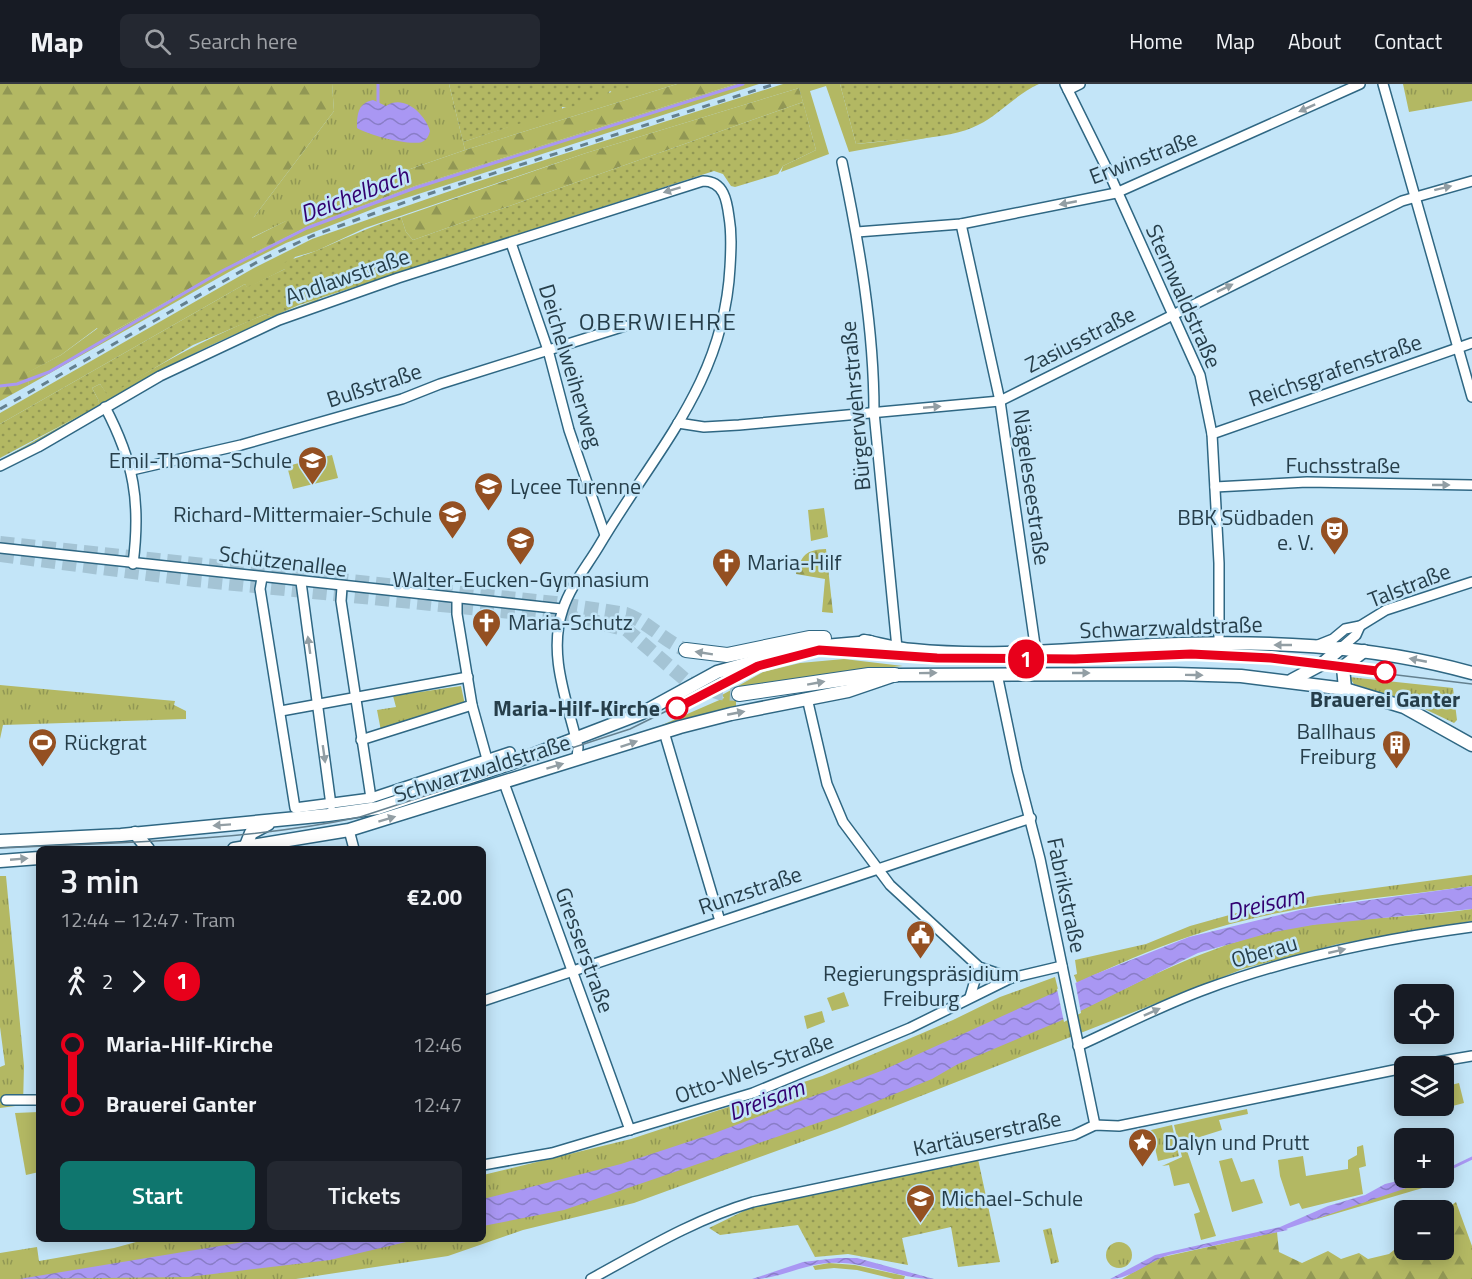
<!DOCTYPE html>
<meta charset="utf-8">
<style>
:root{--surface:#171b24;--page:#242831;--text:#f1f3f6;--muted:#9ea1a6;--line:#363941;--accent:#0f766e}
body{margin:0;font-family:"Titillium Web",sans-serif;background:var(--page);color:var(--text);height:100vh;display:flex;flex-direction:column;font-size:22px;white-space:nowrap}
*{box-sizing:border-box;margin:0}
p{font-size:20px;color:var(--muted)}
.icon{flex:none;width:33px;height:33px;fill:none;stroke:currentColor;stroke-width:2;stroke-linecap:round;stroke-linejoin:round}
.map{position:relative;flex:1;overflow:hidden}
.drawer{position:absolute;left:36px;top:762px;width:450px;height:396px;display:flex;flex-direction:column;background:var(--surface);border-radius:9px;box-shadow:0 3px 15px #0003}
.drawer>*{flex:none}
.badge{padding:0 12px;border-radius:20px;font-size:21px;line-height:39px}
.fabs{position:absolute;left:1394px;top:900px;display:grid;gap:12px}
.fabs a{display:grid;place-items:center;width:60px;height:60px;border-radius:9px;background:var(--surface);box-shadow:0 3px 15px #0003;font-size:30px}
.map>.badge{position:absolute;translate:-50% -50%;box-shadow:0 0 0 3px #fff}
.legs{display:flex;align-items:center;gap:9px;height:66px;padding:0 24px;font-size:20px}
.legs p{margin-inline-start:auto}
.summary{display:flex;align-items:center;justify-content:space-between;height:102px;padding:0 24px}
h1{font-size:33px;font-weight:600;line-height:45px}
.button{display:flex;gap:12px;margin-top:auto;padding:12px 24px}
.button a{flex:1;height:69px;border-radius:9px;background:var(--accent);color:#fff;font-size:24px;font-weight:600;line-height:69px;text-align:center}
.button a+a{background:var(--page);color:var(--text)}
ul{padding:0 24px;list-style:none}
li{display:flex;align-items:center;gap:21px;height:60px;font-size:22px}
li i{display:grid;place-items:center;width:9px;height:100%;margin:0 8px;background:currentColor}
li i::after{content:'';width:15px;height:15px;margin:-8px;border:4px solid;border-radius:50%;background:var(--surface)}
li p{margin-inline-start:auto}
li:first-child i{background:linear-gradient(#0000 50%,currentColor 0)}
li:last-child i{background:linear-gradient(currentColor 50%,#0000 0)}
header{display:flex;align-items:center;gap:36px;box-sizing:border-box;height:84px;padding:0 30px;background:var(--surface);border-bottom:2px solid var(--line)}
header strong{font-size:28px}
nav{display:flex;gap:33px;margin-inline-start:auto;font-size:21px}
.search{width:420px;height:54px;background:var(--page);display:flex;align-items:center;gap:15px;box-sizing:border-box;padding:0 21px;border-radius:9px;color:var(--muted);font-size:22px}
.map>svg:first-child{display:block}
.grass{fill:#b3b863}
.forest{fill:url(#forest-firs)}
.park{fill:url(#park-tufts)}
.garden{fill:url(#garden-dots)}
.water{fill:url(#water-waves)}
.pier{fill:#c3e5f8}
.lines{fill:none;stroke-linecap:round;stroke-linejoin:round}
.stream{stroke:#a997f3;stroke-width:3}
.highway-tunnel{stroke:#a4c4d5;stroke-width:14;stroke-dasharray:14 7;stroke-linecap:butt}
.minor-casing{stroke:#2f6783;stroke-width:12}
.major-casing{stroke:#2f6783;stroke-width:15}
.highway-casing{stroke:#2f6783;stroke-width:16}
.minor{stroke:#fff;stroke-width:9}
.major{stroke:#fff;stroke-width:12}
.highway{stroke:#fff;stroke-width:14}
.tram{stroke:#64808f;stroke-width:1.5}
.rail{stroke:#64808f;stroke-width:3;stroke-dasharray:8 8;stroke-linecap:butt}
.oneway{fill:#929ea4}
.line-1-casing{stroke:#fff;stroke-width:14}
.line-1{stroke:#e8001b;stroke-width:9}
.stop-1-dot{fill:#fff;stroke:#e8001b;stroke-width:3}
.labels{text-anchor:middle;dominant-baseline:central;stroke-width:5;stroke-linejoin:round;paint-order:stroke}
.street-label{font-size:22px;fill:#263e4a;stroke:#c3e5f8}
.poi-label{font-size:22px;fill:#263e4a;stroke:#c3e5f8;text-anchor:start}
.stop-label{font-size:22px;font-weight:bold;fill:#263e4a;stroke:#c3e5f8}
.water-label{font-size:24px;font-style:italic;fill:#320071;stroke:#c3e5f8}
.neighbourhood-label{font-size:24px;letter-spacing:1.5px;fill:#263e4a;stroke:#c3e5f8}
</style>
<header>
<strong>Map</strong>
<div class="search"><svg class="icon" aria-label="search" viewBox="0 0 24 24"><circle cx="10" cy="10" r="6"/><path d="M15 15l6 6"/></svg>Search here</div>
<nav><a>Home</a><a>Map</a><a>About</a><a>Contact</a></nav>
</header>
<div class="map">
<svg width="1472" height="1195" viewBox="0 0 1472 1195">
<defs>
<pattern id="forest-firs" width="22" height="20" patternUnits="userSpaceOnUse" patternTransform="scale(1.5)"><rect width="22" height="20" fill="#b3b863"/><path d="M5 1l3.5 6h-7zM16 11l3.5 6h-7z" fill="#919754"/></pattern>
<pattern id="park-tufts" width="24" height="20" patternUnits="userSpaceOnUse" patternTransform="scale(1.5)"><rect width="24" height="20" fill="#b3b863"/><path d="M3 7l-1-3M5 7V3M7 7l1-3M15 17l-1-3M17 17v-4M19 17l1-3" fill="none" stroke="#919754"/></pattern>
<pattern id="garden-dots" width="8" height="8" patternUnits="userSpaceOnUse" patternTransform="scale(1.5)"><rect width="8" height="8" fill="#b3b863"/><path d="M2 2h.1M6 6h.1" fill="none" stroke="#919754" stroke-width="1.8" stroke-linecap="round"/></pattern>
<pattern id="water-waves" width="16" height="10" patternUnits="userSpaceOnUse" patternTransform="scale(1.5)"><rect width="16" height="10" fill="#a997f3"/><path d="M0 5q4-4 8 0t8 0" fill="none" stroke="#897dc7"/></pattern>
</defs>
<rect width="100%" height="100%" fill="#c3e5f8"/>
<g class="grass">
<path d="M635 0H677L465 66 463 58Z"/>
<path d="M736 0H759L378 123 286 159 236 184 29 301 26 289 61 271 98 244 105 252 252 170 309 142 415 102Z"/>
<path d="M783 0H840L856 60 932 53 849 68 826 2 810 7 829 70 781 88 783 82 816 66 799 4 586 69 365 144 316 167 295 173 285 185 247 204 245 200 0 340V329L254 184 312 155 473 99Z"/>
<path d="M320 214C315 222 245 246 229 253 150 288 78 338 0 376L97 322 99 317 92 304 100 300 108 311C160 280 210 252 266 230L272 233Z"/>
<path d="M332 371 338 394 293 405 287 382Z"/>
<path d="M844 575 903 582 850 587 736 607V624L669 643 662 641 724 614 722 611 763 588 800 579Z"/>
<path d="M844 908 849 922 832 927 827 914Z"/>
<path d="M1459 999 1464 1019 1426 1029 1424 1022H1443V1003Z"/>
<path d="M1247 1025 1248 1030 1219 1036 1222 1046 1184 1058 1216 1152 1201 1156 1194 1130 1200 1128 1189 1099 1174 1102 1169 1081 1162 1082 1182 1073 1174 1041Z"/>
<path d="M39 1028V1088L26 1091 15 1029Z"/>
<path d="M1363 1061 1366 1082 1359 1084 1363 1110 1302 1125 1299 1119 1290 1122 1280 1092 1278 1076 1303 1072 1306 1092 1348 1085V1076L1357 1071V1063Z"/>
<path d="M1232 1074 1241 1098 1254 1095 1263 1119 1232 1128 1219 1077Z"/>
<path d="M1436 1094H1441L1443 1098 1307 1138 1388 1108Z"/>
<path d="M829 1179 855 1181 905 1192 904 1195H894L857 1186 834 1184 815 1186 813 1182Z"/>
</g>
<g class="forest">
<path d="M0 0H332L334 27 254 133 252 154 341 109 465 66 677 0H736L415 102 309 142 252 170 105 252 97 244 61 271 27 289 29 301 0 317Z"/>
<path d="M799 4 803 18 413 156 406 148 401 133 586 69Z"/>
<path d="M826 465 833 529 822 528 825 495 796 490C802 471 805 466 826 465Z"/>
<path d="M1456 1118 1472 1162V1195H1122L1158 1174 1277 1148 1279 1168 1302 1179 1328 1167 1341 1175 1359 1169 1368 1175 1389 1170 1404 1158V1166H1443V1127Z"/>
</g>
<g class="park">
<path d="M332 0H449L465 66 341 109 336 119 284 138 251 154 247 143 254 133 334 27Z"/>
<path d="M1403 0H1472V17L1409 28Z"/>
<path d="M824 424 828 453 811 457 808 426Z"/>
<path d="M1349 593 1453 604 1457 636 1454 639 1412 619 1354 600Z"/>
<path d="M0 601 175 617 174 621 186 627V635L3 641 0 655Z"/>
<path d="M461 602 465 621 381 647 377 626 396 623 393 612Z"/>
<path d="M1472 791V802C1378 815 1278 821 1188 853 1150 866 1113 882 1077 899L1074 891 1077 890 1075 876 1146 860 1190 842 1258 823 1315 812Z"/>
<path d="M0 792H6L24 982 23 1021 0 1024V983L5 981 0 943Z"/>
<path d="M1472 825V837L1338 860 1243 885 837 1045 634 1119 523 1146 448 1172 296 1195H0V1169L37 1163 39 1177 114 1164 147 1155H483V1091L631 1055 822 992 953 936 1000 913 1055 893 1065 934C1131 902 1195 867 1267 849 1334 833 1404 835 1472 825Z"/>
<path d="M822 927 825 938 807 945 804 932Z"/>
<path d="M1172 1041 1179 1072 1158 1077 1151 1046Z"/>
<path d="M1051 1144 1059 1178 1051 1180 1043 1146Z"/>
<circle cx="1119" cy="1171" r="13"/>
</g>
<g class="garden">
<path d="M449 0H635L636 2 613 9 610 7 607 11 569 24 562 23V26L463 58Z"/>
<path d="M840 0H1039C1015 11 1000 30 978 41 948 57 891 55 856 60Z"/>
<path d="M803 18 816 66 783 82 778 90 735 103 731 102 723 90 714 87 299 221 272 233 266 230 193 261 108 312 100 300 92 304 99 317 98 322 0 374V340L245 200 247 203 285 185 283 179C294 174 306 171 318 166 346 154 371 142 401 133L406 148 413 156Z"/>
<path d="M978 1075 1000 1178 958 1183 951 1143 902 1154 908 1181 848 1170 815 1173 798 1141 720 1151 709 1144 756 1121 839 1106Z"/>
</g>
<g class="water">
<path d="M373 16 386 22C404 10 425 30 430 47 429 51 427 56 422 58 409 62 368 51 357 44 357 30 358 19 373 16Z"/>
<path d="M1472 802V825L1313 841 1269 849 1198 869 1060 937 958 980 932 995 855 1026 564 1126 483 1142V1115L621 1080 712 1050 881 987 1093 891 1189 853 1304 825Z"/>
<path d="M1410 1094H1436L1286 1145 1288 1146 1169 1171C1149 1177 1131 1195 1110 1195L1155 1171 1280 1143 1328 1122 1365 1111 1385 1100Z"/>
<path d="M262 1155H419L330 1176 188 1193 19 1195Z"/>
<path d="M838 1174H857L934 1195C898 1195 864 1176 828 1179 802 1181 779 1195 752 1195L803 1178Z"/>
</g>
<path class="pier" d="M1075 897 1081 929 1064 938 1057 905Z"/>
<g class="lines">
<g class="stream">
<path d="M378 0V20"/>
<path d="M0 302 17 300 49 288 222 187 307 144 415 104 743 0"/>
<path d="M1443 1088 1472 1074"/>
</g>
<g class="highway-tunnel">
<path d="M0 459 555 519 626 530C648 538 664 557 686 566"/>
<path d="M0 471 195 496 589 536 627 546 689 599 720 609 739 610"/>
</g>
<defs>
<g id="minor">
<path d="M1065 0 1109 89 1200 291 1212 350 1219 479V561"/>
<path d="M1383 0 1472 313"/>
<path d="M1068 6 1080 0"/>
<path d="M842 78C859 159 874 244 874 328L897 564"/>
<path d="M961 140 1000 317 1036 568"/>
<path d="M857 148 961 140 1116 109 1360 0"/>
<path d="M511 159 548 266 569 346 605 451"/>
<path d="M105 323C134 378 141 418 133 480"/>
<path d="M678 339 704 343 739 341 1000 317 1402 117 1472 97"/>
<path d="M1212 350 1472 259"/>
<path d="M0 382 38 363 160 292 279 236 398 194 703 97C724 97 727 117 729 133 732 150 731 166 730 183 724 299 655 367 599 462 587 482 570 503 563 525 547 571 568 619 578 663L577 675"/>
<path d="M132 386 241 361 402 315 440 300 625 242"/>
<path d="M1215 403 1307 398 1472 401"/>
<path d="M0 464 562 525"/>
<path d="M262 494 260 505 295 724 371 714 510 668"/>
<path d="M301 498 331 721"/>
<path d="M342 503 341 517 371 714"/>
<path d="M457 516V530L472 621 487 675"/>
<path d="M1318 561 1333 555 1345 545 1360 542 1386 526 1472 498"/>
<path d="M1341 564 1356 551 1360 542"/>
<path d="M997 590 1017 686 1040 775 1095 1041"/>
<path d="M807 614 827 700 843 738 890 801 979 883 1011 894"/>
<path d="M281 627 468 593"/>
<path d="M664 648 720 837"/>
<path d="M361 656 472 621"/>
<path d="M504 699 630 1046"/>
<path d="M349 746 354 765"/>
<path d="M970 913 979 883"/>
<path d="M483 917 1031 734"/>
<path d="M1078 962C1120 943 1162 921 1206 905 1292 873 1382 855 1472 843"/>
<path d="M1413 982 1472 972"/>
<path d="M6 1016H39"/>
<path d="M483 1081 552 1069 753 1009 910 944 1011 894 1062 882"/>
<path d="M591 1195C644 1166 695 1135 753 1118L1074 1051 1095 1041 1119 1042 1404 984"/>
</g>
<g id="major">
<path d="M864 557C880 560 896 565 913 566 992 574 1073 565 1153 561 1260 556 1368 560 1472 589"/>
<path d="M1292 596 1322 580 1341 564"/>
<path d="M1345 605 1343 583 1364 567"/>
<path d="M135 749 148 765"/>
<path d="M0 757 121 751 328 731 378 724 509 680 642 629 717 588 802 564 870 558"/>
<path d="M245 764 251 749 268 740"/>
<path d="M234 765 349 746 680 643 731 630 848 607 895 591 1175 590 1241 592 1345 605 1404 623 1472 661"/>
<path d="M0 777 39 774"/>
</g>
<g id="highway">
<path d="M686 566 727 571 809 554H824"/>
<path d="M739 610 869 591H895"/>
</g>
</defs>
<use href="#minor" class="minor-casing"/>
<use href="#major" class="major-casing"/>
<use href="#highway" class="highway-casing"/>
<use href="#minor" class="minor"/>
<use href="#major" class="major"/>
<use href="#highway" class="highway"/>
<path class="tram" d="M0 764C119 758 242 758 360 733L630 645 758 582 819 566 937 574 1075 575 1191 570 1238 572 1472 600"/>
<path class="rail" d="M0 325 259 177 312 152 419 113 775 0"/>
</g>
<defs><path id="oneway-solid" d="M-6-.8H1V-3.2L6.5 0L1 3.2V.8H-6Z" transform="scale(1.5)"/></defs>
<g class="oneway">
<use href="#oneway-solid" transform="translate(1307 24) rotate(156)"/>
<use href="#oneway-solid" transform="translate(1443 104) rotate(-14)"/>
<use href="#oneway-solid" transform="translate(672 106) rotate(163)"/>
<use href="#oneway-solid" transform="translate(1068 119) rotate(169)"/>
<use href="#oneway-solid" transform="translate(1225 204) rotate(-26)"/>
<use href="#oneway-solid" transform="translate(932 323) rotate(-5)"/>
<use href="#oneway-solid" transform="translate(1441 401)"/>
<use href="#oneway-solid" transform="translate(309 561) rotate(-98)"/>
<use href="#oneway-solid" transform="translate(1283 561) rotate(-180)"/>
<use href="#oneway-solid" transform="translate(704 569) rotate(-171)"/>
<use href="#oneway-solid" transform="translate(1418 576) rotate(-169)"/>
<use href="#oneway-solid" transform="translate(928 589) rotate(-1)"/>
<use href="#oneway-solid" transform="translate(1081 589)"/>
<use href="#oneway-solid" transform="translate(1194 591) rotate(1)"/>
<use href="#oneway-solid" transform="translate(816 599) rotate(-10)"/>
<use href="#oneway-solid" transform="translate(736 629) rotate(-11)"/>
<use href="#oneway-solid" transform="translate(629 660) rotate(-19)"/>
<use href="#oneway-solid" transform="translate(324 670) rotate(82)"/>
<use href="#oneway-solid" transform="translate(555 682) rotate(-17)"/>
<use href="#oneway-solid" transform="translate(387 735) rotate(-17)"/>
<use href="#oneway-solid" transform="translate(222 741) rotate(176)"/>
<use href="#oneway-solid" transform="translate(19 775) rotate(-5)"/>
<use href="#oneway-solid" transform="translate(1337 867) rotate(-13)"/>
<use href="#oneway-solid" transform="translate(1152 928) rotate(-24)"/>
</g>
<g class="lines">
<defs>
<path id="line-1" d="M677 624 758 582 819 566 937 574 1075 575 1191 570 1271 574 1385 588"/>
</defs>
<use href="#line-1" class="line-1-casing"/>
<use href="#line-1" class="line-1"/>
</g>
<defs>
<symbol id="school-pin" viewBox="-11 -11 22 30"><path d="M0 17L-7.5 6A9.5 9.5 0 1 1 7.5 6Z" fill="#945022" stroke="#c3e5f8"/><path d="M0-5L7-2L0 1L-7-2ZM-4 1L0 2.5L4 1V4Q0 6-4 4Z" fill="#fff"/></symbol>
<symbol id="theatre-pin" viewBox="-11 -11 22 30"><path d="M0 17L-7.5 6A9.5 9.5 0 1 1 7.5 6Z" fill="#945022" stroke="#c3e5f8"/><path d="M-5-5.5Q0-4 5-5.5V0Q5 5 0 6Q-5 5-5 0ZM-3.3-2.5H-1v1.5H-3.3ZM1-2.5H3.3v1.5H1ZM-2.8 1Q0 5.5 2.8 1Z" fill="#fff"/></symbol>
<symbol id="church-pin" viewBox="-11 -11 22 30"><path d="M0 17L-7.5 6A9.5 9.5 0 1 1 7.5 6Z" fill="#945022" stroke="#c3e5f8"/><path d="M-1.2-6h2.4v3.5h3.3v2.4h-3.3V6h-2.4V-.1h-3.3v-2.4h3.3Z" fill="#fff"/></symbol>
<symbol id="stadium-pin" viewBox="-11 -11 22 30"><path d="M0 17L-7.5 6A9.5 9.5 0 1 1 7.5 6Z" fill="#945022" stroke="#c3e5f8"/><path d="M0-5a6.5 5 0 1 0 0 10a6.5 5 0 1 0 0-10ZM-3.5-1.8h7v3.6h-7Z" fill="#fff"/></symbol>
<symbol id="building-pin" viewBox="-11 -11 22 30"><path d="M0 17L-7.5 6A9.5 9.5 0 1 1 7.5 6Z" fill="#945022" stroke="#c3e5f8"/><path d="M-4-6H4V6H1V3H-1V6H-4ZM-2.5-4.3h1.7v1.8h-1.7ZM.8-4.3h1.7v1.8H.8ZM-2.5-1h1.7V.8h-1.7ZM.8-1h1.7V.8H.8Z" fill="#fff"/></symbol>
<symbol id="civic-pin" viewBox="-11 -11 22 30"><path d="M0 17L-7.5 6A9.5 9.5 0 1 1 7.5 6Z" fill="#945022" stroke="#c3e5f8"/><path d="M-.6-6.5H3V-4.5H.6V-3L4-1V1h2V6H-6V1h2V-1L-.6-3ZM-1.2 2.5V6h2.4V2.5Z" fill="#fff"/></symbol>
<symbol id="sight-pin" viewBox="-11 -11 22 30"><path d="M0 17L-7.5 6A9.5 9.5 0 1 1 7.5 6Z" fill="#945022" stroke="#c3e5f8"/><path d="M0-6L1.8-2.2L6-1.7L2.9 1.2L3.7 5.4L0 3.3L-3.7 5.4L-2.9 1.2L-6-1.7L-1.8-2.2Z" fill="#fff"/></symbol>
</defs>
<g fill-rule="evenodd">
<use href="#school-pin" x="296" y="360" width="33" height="45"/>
<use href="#school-pin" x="472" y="386" width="33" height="45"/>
<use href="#school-pin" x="436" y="414" width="33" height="45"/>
<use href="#theatre-pin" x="1318" y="430" width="33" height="45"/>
<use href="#school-pin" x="504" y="440" width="33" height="45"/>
<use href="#church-pin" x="710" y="462" width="33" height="45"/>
<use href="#church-pin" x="470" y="522" width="33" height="45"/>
<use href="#stadium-pin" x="26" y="642" width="33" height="45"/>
<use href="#building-pin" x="1380" y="644" width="33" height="45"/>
<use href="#civic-pin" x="904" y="834" width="33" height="45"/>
<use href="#sight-pin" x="1126" y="1042" width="33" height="45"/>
<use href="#school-pin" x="904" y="1098" width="33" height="45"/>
</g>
<g class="stop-1-dot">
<circle cx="1385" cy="588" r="10"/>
<circle cx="677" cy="624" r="10"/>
</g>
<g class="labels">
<g class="street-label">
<text transform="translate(1143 73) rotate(-21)">Erwinstraße</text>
<text transform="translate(347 192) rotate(-19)">Andlawstraße</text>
<text transform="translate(1184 212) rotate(66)">Sternwaldstraße</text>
<text transform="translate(1080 255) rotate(-27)">Zasiusstraße</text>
<text transform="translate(571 282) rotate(73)">Deichelweiherweg</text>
<text transform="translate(1335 286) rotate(-19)">Reichsgrafenstraße</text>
<text transform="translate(374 301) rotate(-18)">Bußstraße</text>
<text transform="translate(855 322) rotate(-95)">Bürgerwehrstraße</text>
<text x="1343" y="381">Fuchsstraße</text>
<text transform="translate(1032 403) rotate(82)">Nägeleseestraße</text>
<text transform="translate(283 477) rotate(7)">Schützenallee</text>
<text transform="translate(1409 501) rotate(-21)">Talstraße</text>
<text transform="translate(1171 543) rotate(-2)">Schwarzwaldstraße</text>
<text transform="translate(482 684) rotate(-17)">Schwarzwaldstraße</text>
<text transform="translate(750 806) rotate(-19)">Runzstraße</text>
<text transform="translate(1067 811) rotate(78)">Fabrikstraße</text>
<text transform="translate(585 866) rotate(70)">Gresserstraße</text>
<text transform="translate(1264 867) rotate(-16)">Oberau</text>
<text transform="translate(754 984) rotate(-20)">Otto-Wels-Straße</text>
<text transform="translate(987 1049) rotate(-12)">Kartäuserstraße</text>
</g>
<g class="poi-label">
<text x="292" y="376" text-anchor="end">Emil-Thoma-Schule</text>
<text x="510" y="402">Lycee Turenne</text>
<text x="432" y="430" text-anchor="end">Richard-Mittermaier-Schule</text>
<text x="1314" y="433" text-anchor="end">BBK Südbaden<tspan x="1314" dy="25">e. V.</tspan></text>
<text x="747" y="478">Maria-Hilf</text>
<text x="521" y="495" text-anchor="middle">Walter-Eucken-Gymnasium</text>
<text x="508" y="538">Maria-Schutz</text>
<text x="1376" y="647" text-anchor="end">Ballhaus<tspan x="1376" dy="25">Freiburg</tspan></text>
<text x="64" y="658">Rückgrat</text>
<text x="921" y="889" text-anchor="middle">Regierungspräsidium<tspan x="921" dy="25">Freiburg</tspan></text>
<text x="1164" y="1058">Dalyn und Prutt</text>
<text x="941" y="1114">Michael-Schule</text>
</g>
<g class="stop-label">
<text x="1385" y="615">Brauerei Ganter</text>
<text x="660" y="624" text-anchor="end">Maria-Hilf-Kirche</text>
</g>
<g class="water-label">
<text transform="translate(354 110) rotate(-21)">Deichelbach</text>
<text transform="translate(1265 819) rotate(-13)">Dreisam</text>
<text transform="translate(766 1015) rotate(-20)">Dreisam</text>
</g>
<g class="neighbourhood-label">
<text x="658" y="237">OBERWIEHRE</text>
</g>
</g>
</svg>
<div class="fabs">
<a><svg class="icon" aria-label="locate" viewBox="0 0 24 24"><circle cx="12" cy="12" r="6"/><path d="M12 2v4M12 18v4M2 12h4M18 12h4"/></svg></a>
<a><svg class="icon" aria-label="layers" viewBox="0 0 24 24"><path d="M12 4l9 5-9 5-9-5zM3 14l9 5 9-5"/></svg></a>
<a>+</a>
<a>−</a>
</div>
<b class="badge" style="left:1026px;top:575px;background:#e8001b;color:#fff">1</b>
<section class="drawer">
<div class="summary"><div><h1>3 min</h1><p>12:44 – 12:47 · Tram</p></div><b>€2.00</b></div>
<div class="legs"><svg class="icon" aria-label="walk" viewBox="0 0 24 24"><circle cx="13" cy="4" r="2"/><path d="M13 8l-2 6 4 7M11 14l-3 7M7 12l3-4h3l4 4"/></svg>2<svg class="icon" aria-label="forward" viewBox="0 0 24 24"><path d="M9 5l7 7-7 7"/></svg><b class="badge" style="background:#e8001b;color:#fff">1</b></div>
<ul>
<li><i style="color:#e8001b"></i><b>Maria-Hilf-Kirche</b><p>12:46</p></li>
<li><i style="color:#e8001b"></i><b>Brauerei Ganter</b><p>12:47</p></li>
</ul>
<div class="button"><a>Start</a><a>Tickets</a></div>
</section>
</div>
